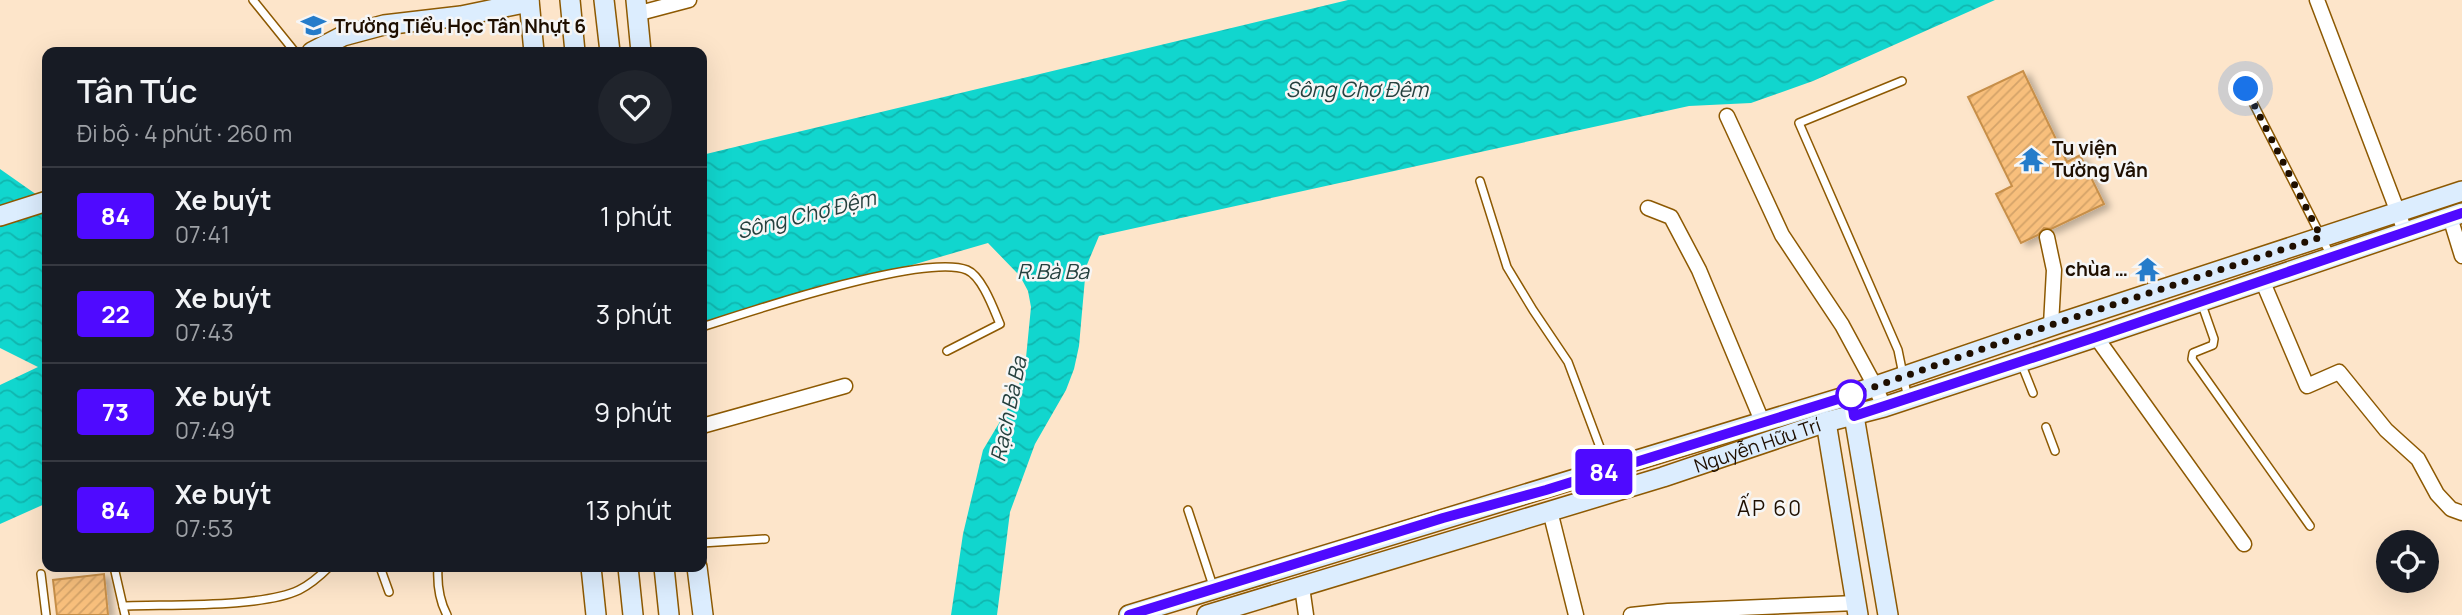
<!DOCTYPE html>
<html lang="vi">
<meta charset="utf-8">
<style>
:root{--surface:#171b24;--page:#20242c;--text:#f1f3f6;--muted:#9ea1a6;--line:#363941}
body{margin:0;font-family:Manrope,sans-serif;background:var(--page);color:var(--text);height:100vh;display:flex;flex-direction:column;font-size:26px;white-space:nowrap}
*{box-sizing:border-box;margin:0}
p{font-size:23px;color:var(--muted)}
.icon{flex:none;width:38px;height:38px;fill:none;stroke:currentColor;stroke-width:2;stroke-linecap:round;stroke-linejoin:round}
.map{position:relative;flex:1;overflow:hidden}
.sheet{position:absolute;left:42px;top:47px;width:665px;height:525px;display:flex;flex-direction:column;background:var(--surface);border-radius:14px;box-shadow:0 7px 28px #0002}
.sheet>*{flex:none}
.badge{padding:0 14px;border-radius:5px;font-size:24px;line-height:46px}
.tools{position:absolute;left:2376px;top:530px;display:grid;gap:14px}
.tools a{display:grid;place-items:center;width:63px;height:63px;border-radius:50%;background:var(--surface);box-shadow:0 7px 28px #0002;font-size:35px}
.you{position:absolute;width:35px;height:35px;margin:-18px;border:5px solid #fff;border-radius:50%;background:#1a73e8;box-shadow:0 0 0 10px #1a73e833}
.map>.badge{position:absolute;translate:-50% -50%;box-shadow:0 0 0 4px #fff}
.round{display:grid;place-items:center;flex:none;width:74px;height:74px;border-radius:37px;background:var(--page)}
.head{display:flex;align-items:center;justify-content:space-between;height:119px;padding:0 35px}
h1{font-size:33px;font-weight:600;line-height:52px}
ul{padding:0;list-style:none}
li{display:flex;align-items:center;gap:21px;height:98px;padding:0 35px;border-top:2px solid var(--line)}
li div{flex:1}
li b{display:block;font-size:26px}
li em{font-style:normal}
li .badge{min-width:77px;font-weight:700;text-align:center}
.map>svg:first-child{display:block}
.water{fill:url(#water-waves)}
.building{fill:url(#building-hatch);stroke:#c78f49;stroke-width:2;filter:url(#shadow)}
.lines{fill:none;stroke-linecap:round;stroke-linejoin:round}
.lane-casing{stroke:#8d5902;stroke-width:10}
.street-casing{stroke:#8d5902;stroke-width:17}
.secondary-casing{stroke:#8d5902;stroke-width:22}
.lane{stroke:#fff;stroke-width:7}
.street{stroke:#fff;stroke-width:14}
.secondary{stroke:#dcedfe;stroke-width:19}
.line-casing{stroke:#fff;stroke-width:16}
.line{stroke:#4f0aff;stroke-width:10}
.walk{stroke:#1f0f00;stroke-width:7;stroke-dasharray:0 12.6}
.stop-dot{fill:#fff;stroke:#4f0aff;stroke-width:3.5}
.labels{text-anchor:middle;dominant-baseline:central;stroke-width:5;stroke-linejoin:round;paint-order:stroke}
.poi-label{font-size:19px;font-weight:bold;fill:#1f0f00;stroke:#f6f6f6;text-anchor:start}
.street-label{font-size:19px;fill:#1f0f00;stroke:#f6f6f6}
.water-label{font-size:21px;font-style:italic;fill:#25403e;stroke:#f6f6f6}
.neighbourhood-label{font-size:21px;letter-spacing:2px;fill:#1f0f00;stroke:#f6f6f6}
</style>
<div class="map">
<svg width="2462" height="615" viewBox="0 0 2462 615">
<defs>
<pattern id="water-waves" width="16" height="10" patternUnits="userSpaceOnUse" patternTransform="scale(1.75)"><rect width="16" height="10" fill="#11d6ce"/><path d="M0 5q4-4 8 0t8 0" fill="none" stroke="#10b6af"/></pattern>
<pattern id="building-hatch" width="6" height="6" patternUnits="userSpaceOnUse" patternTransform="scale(1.75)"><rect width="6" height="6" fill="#f8bf7b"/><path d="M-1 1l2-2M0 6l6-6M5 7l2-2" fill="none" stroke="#d4a369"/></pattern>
<filter id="shadow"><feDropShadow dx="6" dy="3.5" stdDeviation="3.5" flood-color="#0004"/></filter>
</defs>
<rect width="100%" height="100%" fill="#fde5ca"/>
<g class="water">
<path d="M1348 0H1995L1813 81 1751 103 1689 106 1099 236 1086 267 1079 346 1074 369 1066 390 1035 444 1010 512 997 615H951L963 534 983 450 1014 398 1025 368 1031 307 1028 291 1020 276 988 243 702 326V155Z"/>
<path d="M0 169 47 202V503L0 524V385L38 367 0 348Z"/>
</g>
<g class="building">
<path d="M2023 71 2067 162 2080 155 2104 204 2051 229 2044 228 2038 235 2021 243 1996 194 2012 186 1968 97Z"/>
<path d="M104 574 108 615H57L53 580Z"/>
</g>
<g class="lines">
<defs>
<g id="lane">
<path d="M253 0 295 52"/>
<path d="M1902 81 1799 123 1898 350 1908 399"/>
<path d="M2246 89 2331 256"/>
<path d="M1480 181 1507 267 1533 310 1568 362 1607 466"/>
<path d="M2201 302 2214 339 2213 345 2193 353 2192 359 2310 526"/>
<path d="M702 327C751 311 925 253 967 270 982 276 994 310 1000 324L947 351"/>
<path d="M2021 363 2033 393"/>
<path d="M2046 427 2055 451"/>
<path d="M1188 510 1214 589"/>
<path d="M702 543 765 539"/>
<path d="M114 567 125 615"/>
<path d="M380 567 389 592"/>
<path d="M438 567C437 584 439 600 447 615"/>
<path d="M41 574 46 615"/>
<path d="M123 606C168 604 261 608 299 590 311 584 320 576 329 567"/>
</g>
<g id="street">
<path d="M2317 0 2405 231"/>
<path d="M636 14 689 0"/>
<path d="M1727 116 1782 235 1842 325 1875 386 1884 407"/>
<path d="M1648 208 1671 217 1699 270 1762 421"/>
<path d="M2450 217 2462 256"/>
<path d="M2047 237 2054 270 2051 325"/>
<path d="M2262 280 2307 386 2339 372 2386 430 2418 459 2437 494 2451 509 2462 513"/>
<path d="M2096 337 2244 544"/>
<path d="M702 426 845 386"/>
<path d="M1550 511 1576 615"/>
<path d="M1302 587 1306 615"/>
<path d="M1631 615 1668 611 1856 603"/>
</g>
<g id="secondary">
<path d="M529 0 534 52"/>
<path d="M570 0 575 52"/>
<path d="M604 0 610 52"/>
<path d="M636 0 641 52"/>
<path d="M312 52 343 36 384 25 461 16 529 2"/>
<path d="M0 216 47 201"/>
<path d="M1854 416 1888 615"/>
<path d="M1826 422 1858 615"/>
<path d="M591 567 596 615"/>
<path d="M628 567 633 615"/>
<path d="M664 567 669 615"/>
<path d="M697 567 703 615"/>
<path d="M1129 615 1841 398 2060 323 2462 191"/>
<path id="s1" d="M1207 615 1663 477 1826 422 1884 407 2096 337 2462 213"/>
</g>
</defs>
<use href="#lane" class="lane-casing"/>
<use href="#street" class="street-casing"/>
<use href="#secondary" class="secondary-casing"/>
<use href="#lane" class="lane"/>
<use href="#street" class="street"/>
<use href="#secondary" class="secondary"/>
</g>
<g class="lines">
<defs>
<path id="line" d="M1129 615 1443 518 1546 490 1851 395 1854 416 2096 337 2462 213"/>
</defs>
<use href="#line" class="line-casing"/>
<use href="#line" class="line"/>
<path class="walk" d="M1851 395 2051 325 2321 237 2246 89"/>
</g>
<defs>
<symbol id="school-bare" viewBox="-9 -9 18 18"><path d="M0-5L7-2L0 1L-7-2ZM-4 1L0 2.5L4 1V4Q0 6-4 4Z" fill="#257cca" stroke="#f6f6f6" stroke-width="2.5" paint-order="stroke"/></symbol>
<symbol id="temple-bare" viewBox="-9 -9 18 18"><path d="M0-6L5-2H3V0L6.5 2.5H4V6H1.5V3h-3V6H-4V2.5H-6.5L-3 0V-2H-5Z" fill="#257cca" stroke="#f6f6f6" stroke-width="2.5" paint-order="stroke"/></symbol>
</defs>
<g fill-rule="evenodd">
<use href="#school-bare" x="296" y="8" width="35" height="35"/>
<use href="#temple-bare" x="2014" y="142" width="35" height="35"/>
<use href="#temple-bare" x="2130" y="252" width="35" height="35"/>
</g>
<circle class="stop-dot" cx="1851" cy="395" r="14"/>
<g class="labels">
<g class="poi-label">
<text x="334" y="26">Trường Tiểu Học Tân Nhựt 6</text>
<text x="2052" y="148">Tu viện<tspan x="2052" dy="22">Tường Vân</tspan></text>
<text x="2128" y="269" text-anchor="end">chùa …</text>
</g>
<g class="street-label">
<text stroke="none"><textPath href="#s1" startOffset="576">Nguyễn Hữu Trí</textPath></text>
</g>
<g class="water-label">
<text x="1357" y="89">Sông Chợ Đệm</text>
<text transform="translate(806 214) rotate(-14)">Sông Chợ Đệm</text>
<text x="1053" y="271">R.Bà Ba</text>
<text transform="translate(1008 409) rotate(-78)">Rạch Bà Ba</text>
</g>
<g class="neighbourhood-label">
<text x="1770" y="508">ẤP 60</text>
</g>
</g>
</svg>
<div class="tools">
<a><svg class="icon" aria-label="locate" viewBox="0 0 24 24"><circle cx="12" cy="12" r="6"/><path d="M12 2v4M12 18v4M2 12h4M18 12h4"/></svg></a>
</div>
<div class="you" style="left:2246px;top:89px"></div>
<b class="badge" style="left:1604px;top:472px;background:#4f0aff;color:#fff">84</b>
<section class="sheet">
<div class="head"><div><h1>Tân Túc</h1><p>Đi bộ · 4 phút · 260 m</p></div><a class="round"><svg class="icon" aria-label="heart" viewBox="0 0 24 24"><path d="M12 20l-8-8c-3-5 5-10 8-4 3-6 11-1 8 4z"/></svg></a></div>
<ul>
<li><span class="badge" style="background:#4f0aff;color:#fff">84</span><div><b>Xe buýt</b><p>07:41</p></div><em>1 phút</em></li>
<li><span class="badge" style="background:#4f0aff;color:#fff">22</span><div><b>Xe buýt</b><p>07:43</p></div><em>3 phút</em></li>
<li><span class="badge" style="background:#4f0aff;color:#fff">73</span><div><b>Xe buýt</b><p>07:49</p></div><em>9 phút</em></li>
<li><span class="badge" style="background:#4f0aff;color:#fff">84</span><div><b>Xe buýt</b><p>07:53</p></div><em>13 phút</em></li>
</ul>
</section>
</div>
